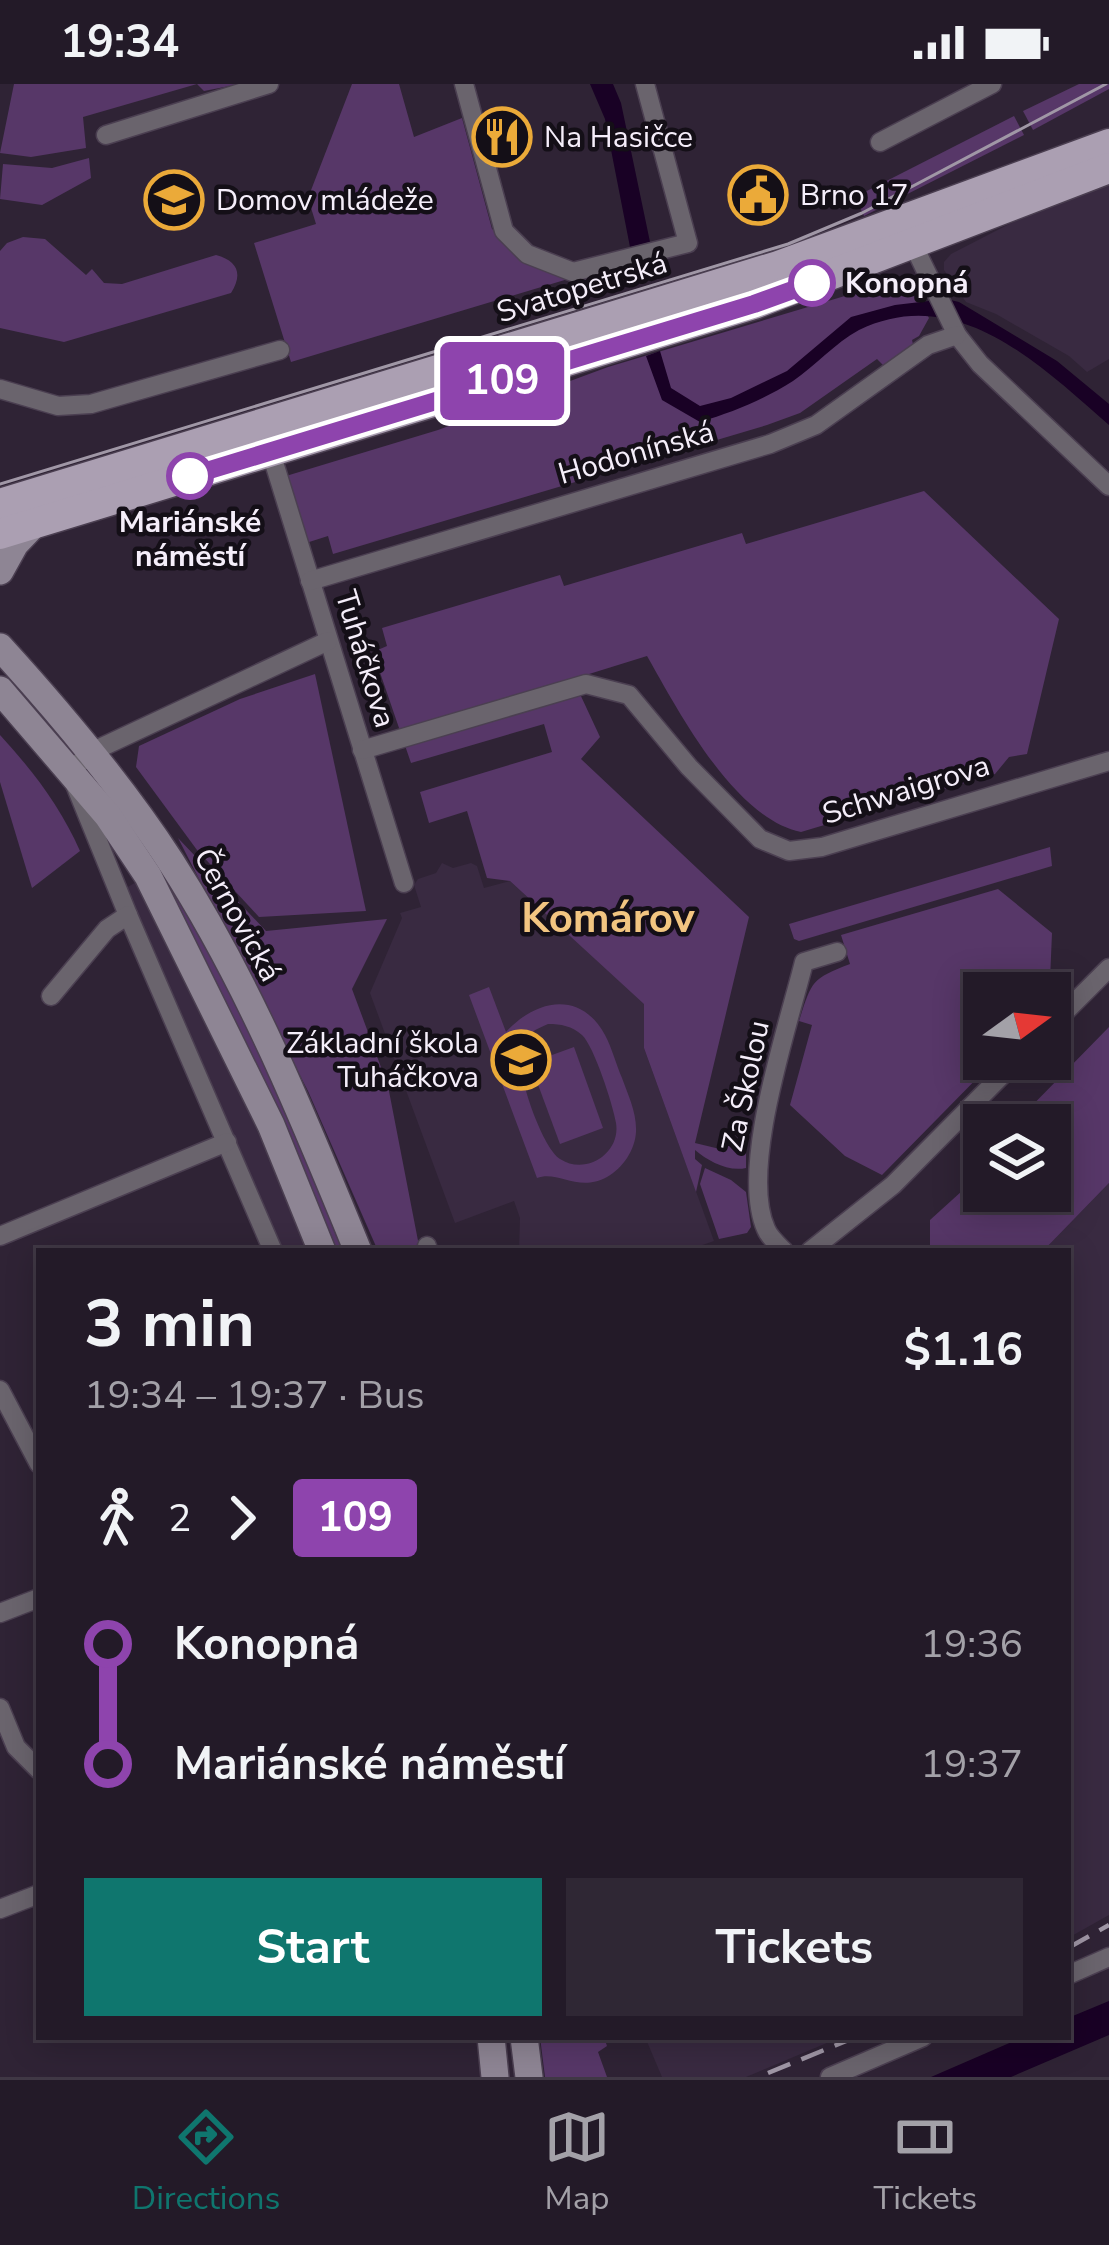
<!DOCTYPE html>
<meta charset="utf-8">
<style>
:root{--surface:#231a28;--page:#2f2734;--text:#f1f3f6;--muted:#a3a1a8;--line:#403845;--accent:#0f766e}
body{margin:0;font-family:"Nunito Sans",sans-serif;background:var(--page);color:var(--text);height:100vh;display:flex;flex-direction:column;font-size:45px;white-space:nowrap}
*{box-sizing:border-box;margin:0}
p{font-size:39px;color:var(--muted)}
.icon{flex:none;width:66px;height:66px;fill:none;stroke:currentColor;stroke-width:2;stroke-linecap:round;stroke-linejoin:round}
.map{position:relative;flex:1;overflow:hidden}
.side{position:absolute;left:36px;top:1164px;width:1035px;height:792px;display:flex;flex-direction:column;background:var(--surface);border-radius:0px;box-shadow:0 6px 30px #0003,0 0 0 3px var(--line)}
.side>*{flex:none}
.badge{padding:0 24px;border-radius:9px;font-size:42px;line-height:78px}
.needle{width:78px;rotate:75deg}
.tools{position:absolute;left:963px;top:888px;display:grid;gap:24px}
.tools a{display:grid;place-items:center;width:108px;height:108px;border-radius:0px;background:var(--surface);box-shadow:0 6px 30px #0003,0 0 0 3px var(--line);font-size:60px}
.map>.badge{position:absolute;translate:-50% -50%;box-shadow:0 0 0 6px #fff}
.legs{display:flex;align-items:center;gap:18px;height:132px;padding:0 48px;font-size:39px}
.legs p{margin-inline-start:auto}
.headline{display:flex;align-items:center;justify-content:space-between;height:204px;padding:0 48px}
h1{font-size:66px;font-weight:700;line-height:90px}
.cta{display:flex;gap:24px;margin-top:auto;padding:24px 48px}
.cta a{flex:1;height:138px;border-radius:0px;background:var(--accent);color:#fff;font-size:48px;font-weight:700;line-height:138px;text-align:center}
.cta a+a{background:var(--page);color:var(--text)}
ul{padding:0 48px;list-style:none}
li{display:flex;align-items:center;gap:42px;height:120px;font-size:45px}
li i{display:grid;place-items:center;width:18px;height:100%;margin:0 15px;background:currentColor}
li i::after{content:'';width:30px;height:30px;margin:-15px;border:9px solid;border-radius:50%;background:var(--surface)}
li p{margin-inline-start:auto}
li:first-child i{background:linear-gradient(#0000 50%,currentColor 0)}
li:last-child i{background:linear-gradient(currentColor 50%,#0000 0)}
.status{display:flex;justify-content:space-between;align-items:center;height:84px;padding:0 60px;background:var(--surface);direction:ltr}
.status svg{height:33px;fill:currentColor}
.menu{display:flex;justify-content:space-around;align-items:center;height:168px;border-top:3px solid var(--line);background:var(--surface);font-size:33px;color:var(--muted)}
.menu a{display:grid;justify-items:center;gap:6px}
.menu .on{color:var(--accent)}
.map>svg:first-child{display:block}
.built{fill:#392a41}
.green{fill:#573768;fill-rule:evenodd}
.water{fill:#190125}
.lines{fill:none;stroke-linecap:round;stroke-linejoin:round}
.street-casing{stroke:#4b3f51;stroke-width:21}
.secondary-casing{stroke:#4b3f51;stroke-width:30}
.primary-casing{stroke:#4b3f51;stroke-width:33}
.street{stroke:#6a646d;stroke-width:18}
.secondary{stroke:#8e8594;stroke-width:27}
.primary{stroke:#ab9fb2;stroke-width:30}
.tram{stroke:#a097a6;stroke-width:3}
.rail{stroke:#a097a6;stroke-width:4.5;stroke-dasharray:24 12;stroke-linecap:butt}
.line-1-casing{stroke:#fff;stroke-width:27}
.line-1{stroke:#8e44ad;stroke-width:18}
.stop-1-dot{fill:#fff;stroke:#8e44ad;stroke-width:6}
.labels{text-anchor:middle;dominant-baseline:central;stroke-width:9;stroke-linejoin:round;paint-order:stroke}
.poi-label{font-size:30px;fill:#f5eefa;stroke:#140f17;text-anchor:start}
.stop-label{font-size:30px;font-weight:bold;fill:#f5eefa;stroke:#140f17;text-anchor:start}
.street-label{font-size:30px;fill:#f5eefa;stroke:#140f17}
.district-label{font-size:42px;font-weight:bold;fill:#f2c581;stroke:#140f17}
</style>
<div class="status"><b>19:34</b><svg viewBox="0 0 49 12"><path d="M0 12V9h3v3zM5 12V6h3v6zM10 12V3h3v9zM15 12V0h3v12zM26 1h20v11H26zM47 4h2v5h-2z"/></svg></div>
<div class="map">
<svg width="1109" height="1993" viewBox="0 0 1109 1993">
<rect width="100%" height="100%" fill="#2f2335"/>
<g class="built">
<path d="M1109 97V275L1087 288 1069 272 996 230 966 218 944 186V178L951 170 1064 112Z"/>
<path d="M442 779 453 784 471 779 477 782 484 804 510 797 645 920 644 964 714 1157 685 1167H519L520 1134 514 1117 455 1139 370 909 402 834 400 829 421 823 414 801 418 795 436 789Z"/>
<path d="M138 797 182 879 311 1167H281L126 804Z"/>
<path d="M1109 1099V1831L1068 1854V1167H1043Z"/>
<path d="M645 1953H841L746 1993H662Z"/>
</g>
<g class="green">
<path d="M14 0H240L204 7 197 0 83 33 86 64 31 73 0 69Z"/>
<path d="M352 0H399L414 53 462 34 492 145 539 174 598 186 291 278 254 159 316 140 308 114Z"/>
<path d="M1079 0H1109V5L1033 46 1023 27Z"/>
<path d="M1014 32 1024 51 864 132 855 113Z"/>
<path d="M89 74 91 94 42 121 0 115 3 80 52 84Z"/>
<path d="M23 153 45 155 86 191 92 185 104 199 122 200 216 171C238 177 243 190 231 209L64 258 0 244V167L7 159Z"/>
<path d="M895 197C916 200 919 217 929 234L919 252 912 256 913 260 883 281 877 275 800 329 767 341 333 470 328 452 306 459 286 392 438 346 608 283Z"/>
<path d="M924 407 1059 535 1027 670 1009 673 995 690 801 748C734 734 679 628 647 572L573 595 600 653 581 675 749 833 695 1059 724 1066 726 1058 746 1063V1084C728 1088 708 1077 695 1066V1075L702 1081 696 1108 644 964V920L510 797 487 794 467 727 429 739 420 708 552 668 544 640 411 679 373 568 387 562 382 544 560 491 564 502 742 449 746 460Z"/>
<path d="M315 590 366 827 259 833 197 766 136 683 139 662 240 615Z"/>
<path d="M0 651C33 687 60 722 80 767L32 804 0 698Z"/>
<path d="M118 724C221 853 282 1016 347 1167H333Z"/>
<path d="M178 754 266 847 387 835 352 905 388 1002 420 1167H378L308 1007Z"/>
<path d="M1050 763 1052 782 799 857 794 855 789 840Z"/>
<path d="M998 805 1052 849 1050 896 1042 909H984V975H996L882 1091 845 1072 790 1021 812 941 799 937C812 897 811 895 850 880L841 851Z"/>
<path d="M489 903 506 948C535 916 580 905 605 951 612 964 616 980 622 994 628 1011 637 1029 636 1048 635 1066 623 1084 607 1093 578 1109 558 1086 537 1094L469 911ZM548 940C561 940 572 942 582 951 594 962 613 1021 616 1039 621 1069 586 1092 560 1075 542 1064 514 984 521 964 525 950 536 945 548 940Z"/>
<path d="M1109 943V1099L1043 1167H930V1136L984 1087V1107H1050V1041H1013Z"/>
<path d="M574 963 603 1044 560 1060 530 979Z"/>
<path d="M705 1084 731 1096 746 1108 751 1143 747 1149 719 1155 700 1100Z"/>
<path d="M540 1953H604L607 1962 598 1968 607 1993H545Z"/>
</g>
<g class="water">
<path d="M590 0H613L621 19 650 158 630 163 605 35Z"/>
<path d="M946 215 959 218 1057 277 1109 320V341C1040 281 957 198 859 246 835 259 815 282 793 297 763 316 733 328 700 338L662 316 646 272 660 267 671 304 700 322 731 314 787 287 851 233 895 221Z"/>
<path d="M1109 1917V1951L1011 1993H931L1023 1953H1068V1934Z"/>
</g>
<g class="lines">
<defs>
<g id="street">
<path d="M464 0 504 147 527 170 573 188 688 159 645 0"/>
<path d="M106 51 269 0"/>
<path d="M880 58 992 0"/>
<path d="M909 152 957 251 980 280 1109 402"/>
<path d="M0 305 58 322 91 320 280 266"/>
<path d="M271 369 404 799"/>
<path d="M310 497 770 360 816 341 928 261 957 251"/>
<path d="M362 666 586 600 629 611 689 683 760 755 789 767 822 763 1109 677"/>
<path d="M128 831 69 686 102 663 328 557"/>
<path d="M51 912 107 845 128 831 273 1167"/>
<path d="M1050 943 1109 884"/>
<path d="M0 1152 227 1058"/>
<path d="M427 1162 428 1167"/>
<path d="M784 1167C778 1161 769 1153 766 1145 739 1085 788 943 804 878L837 868"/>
<path d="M810 1167 893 1101 1018 975"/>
<path d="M0 1306 39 1380"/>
<path d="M0 1529 39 1514"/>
<path d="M0 1624 16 1663 39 1686"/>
<path d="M0 1825 39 1810"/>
<path d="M1068 1891 1109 1873"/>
<path d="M830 1993 923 1953"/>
</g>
<g id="secondary">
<path d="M0 487 15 460 36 438"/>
<path d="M0 563C62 631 121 701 171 778 249 899 304 1035 358 1167"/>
<path d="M0 606 108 732 148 792 271 1041 322 1167"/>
<path d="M491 1953 495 1993"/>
<path d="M524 1953 529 1993"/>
</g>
<g id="primary">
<path d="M0 420 778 182 1109 60"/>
<path d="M0 450 754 220 1109 84"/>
</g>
</defs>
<use href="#street" class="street-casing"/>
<use href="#secondary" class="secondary-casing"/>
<use href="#primary" class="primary-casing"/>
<use href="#street" class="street"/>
<use href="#secondary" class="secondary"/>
<use href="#primary" class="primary"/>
<path class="tram" d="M0 400 788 160 862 129 1106 0"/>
<g class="rail">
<path d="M1068 1864 1109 1841"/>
<path d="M768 1989 856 1953"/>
</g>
</g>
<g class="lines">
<defs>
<path id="line-1" d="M190 392 754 220 812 199"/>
</defs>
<use href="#line-1" class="line-1-casing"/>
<use href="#line-1" class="line-1"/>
</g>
<defs>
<symbol id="restaurant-ring" viewBox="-11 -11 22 22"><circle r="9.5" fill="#140f17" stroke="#ebaa39" stroke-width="1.5"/><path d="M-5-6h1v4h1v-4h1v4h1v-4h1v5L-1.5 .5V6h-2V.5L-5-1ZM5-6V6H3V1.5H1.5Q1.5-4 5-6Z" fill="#ebaa39"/></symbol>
<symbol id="civic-ring" viewBox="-11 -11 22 22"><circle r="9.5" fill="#140f17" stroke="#ebaa39" stroke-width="1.5"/><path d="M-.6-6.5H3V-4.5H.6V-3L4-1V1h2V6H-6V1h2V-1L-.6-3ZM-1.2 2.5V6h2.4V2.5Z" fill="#ebaa39"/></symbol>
<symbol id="university-ring" viewBox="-11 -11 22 22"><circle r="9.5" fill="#140f17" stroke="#ebaa39" stroke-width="1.5"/><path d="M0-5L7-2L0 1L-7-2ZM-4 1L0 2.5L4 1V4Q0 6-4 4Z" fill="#ebaa39"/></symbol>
<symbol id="school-ring" viewBox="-11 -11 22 22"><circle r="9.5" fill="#140f17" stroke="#ebaa39" stroke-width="1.5"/><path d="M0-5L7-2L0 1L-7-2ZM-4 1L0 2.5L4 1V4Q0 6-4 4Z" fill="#ebaa39"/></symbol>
</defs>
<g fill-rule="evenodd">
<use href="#restaurant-ring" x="469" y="20" width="66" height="66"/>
<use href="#civic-ring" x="725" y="78" width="66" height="66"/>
<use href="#university-ring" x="141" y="83" width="66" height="66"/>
<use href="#school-ring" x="488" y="943" width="66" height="66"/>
</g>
<g class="stop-1-dot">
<circle cx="812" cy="199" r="21"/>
<circle cx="190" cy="392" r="21"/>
</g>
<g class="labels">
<g class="poi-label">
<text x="544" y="53">Na Hasičce</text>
<text x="800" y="111">Brno 17</text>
<text x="216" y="116">Domov mládeže</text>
<text x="479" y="959" text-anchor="end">Základní škola<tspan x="479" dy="34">Tuháčkova</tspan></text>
</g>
<g class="stop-label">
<text x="845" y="199">Konopná</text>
<text x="190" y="438" text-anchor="middle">Mariánské<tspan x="190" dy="34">náměstí</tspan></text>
</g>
<g class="street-label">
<text transform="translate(582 204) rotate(-17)">Svatopetrská</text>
<text transform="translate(636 369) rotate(-16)">Hodonínská</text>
<text transform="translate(365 575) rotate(73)">Tuháčkova</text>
<text transform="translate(906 706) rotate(-17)">Schwaigrova</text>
<text transform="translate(237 831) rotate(61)">Černovická</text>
<text transform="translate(746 1002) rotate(-78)">Za Školou</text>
</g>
<g class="district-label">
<text x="608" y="834">Komárov</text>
</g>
</g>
</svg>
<div class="tools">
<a><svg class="needle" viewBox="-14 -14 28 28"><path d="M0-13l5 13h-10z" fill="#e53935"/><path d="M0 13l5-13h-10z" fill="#a3a1a8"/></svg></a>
<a><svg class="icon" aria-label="layers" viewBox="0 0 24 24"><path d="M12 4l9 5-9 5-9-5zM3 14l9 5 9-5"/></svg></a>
</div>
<b class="badge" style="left:502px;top:297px;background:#8e44ad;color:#fff">109</b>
<section class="side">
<div class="headline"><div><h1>3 min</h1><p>19:34 – 19:37 · Bus</p></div><b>$1.16</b></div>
<div class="legs"><svg class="icon" aria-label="walk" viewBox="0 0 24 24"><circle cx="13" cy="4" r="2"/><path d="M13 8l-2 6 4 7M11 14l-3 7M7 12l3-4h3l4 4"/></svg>2<svg class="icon" aria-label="forward" viewBox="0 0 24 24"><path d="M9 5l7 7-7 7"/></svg><b class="badge" style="background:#8e44ad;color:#fff">109</b></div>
<ul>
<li><i style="color:#8e44ad"></i><b>Konopná</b><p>19:36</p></li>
<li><i style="color:#8e44ad"></i><b>Mariánské náměstí</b><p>19:37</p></li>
</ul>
<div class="cta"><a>Start</a><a>Tickets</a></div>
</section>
</div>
<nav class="menu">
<a class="on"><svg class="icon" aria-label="directions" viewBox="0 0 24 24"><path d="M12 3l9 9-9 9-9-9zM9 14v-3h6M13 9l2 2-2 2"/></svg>Directions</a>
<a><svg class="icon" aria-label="map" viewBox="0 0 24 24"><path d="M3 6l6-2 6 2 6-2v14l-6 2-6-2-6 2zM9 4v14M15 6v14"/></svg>Map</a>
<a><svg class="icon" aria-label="tickets" viewBox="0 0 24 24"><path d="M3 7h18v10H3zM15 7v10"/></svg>Tickets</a>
</nav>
